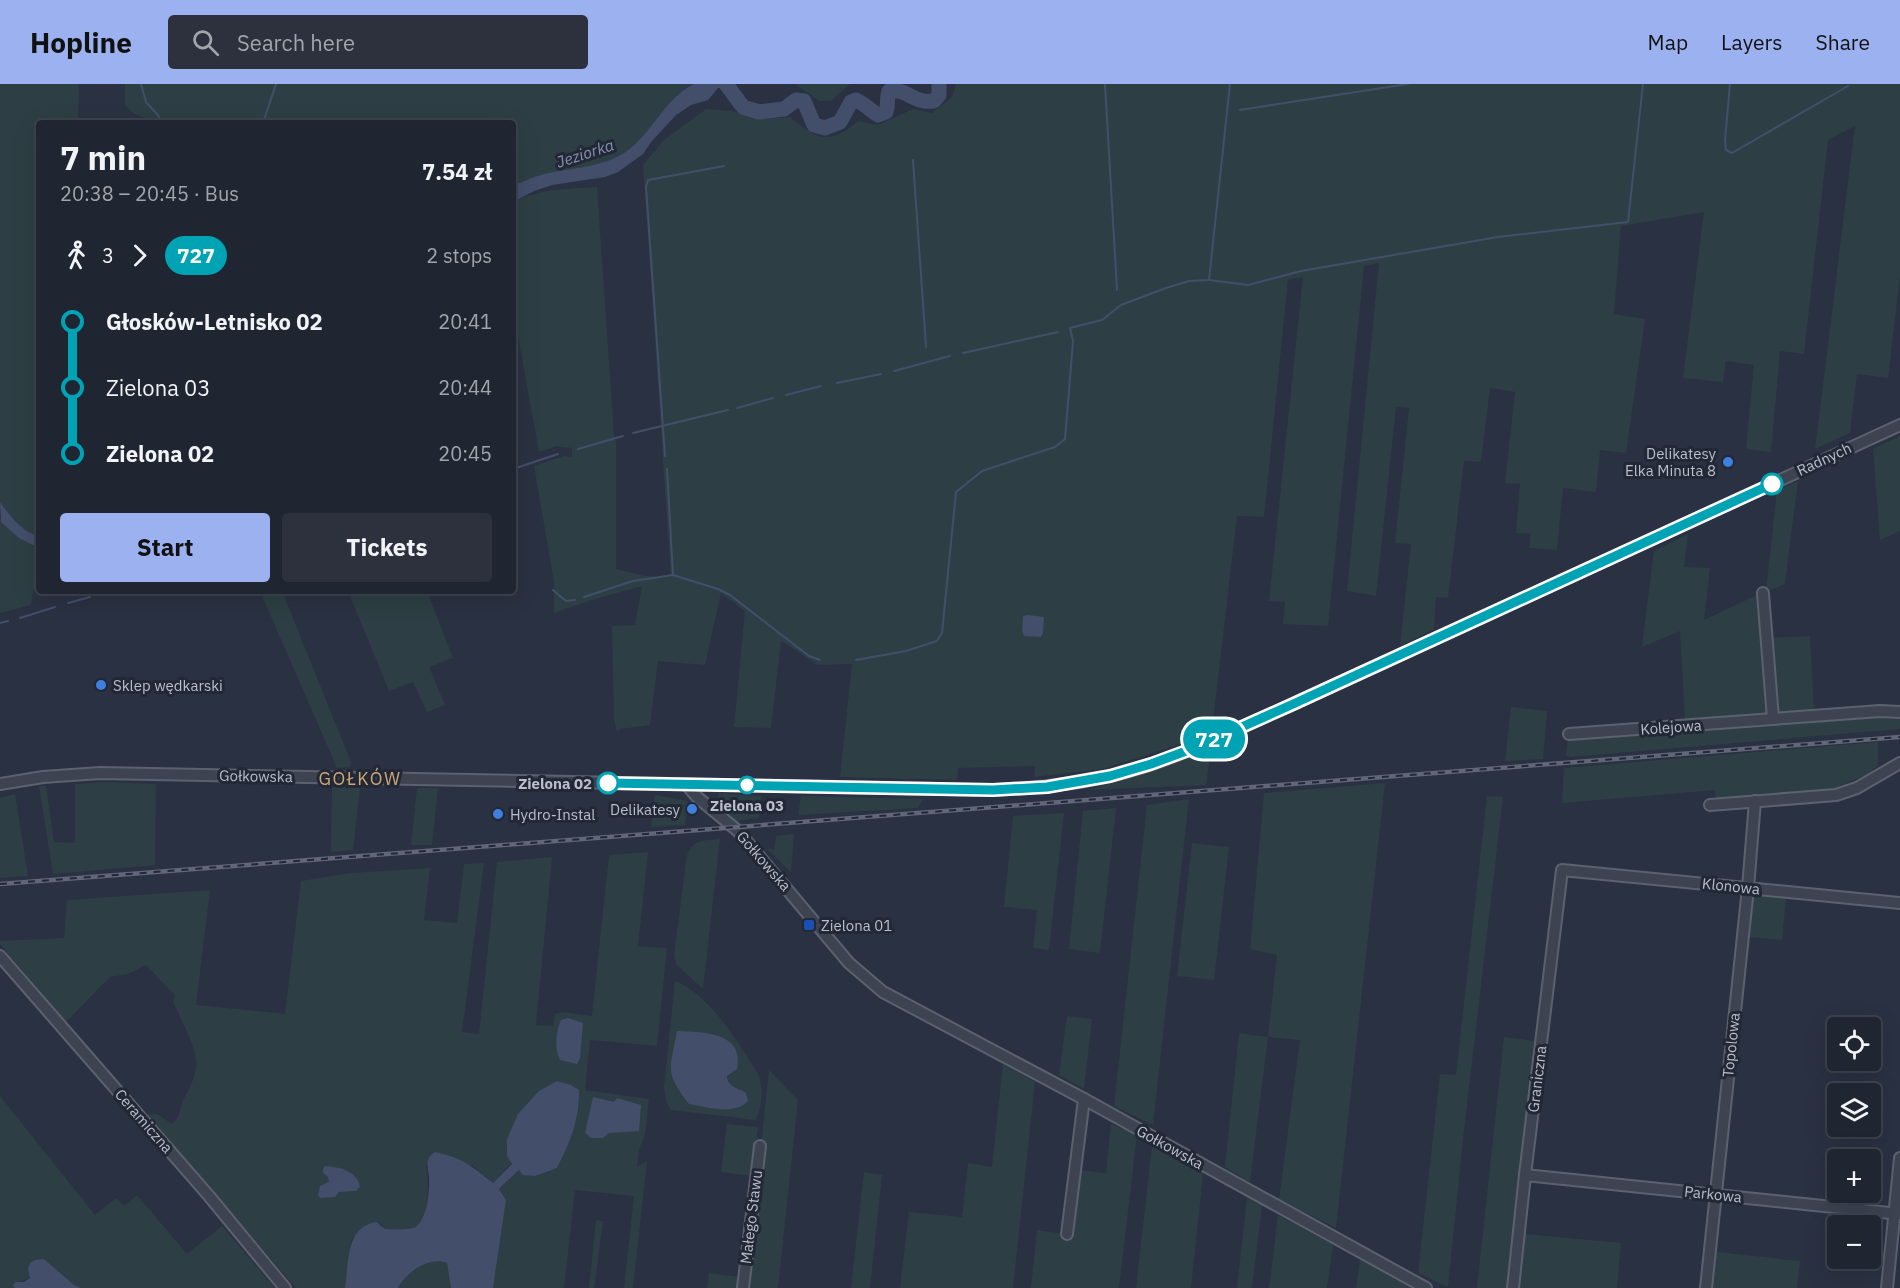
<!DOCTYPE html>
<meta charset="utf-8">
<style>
:root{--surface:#202532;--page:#2d313e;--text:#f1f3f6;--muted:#a2a5ac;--line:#3d424d;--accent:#9cb1f0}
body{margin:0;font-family:"IBM Plex Sans",sans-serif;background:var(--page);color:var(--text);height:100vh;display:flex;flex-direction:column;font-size:22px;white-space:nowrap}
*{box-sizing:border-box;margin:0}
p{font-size:20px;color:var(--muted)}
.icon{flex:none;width:33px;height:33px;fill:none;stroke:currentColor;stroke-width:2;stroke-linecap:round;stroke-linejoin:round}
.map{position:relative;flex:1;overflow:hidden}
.side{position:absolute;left:36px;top:36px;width:480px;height:474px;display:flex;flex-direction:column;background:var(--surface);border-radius:6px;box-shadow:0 6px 24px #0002,0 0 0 2px var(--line)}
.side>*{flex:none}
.badge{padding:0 12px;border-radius:20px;font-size:21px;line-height:39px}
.fabs{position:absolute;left:1827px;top:933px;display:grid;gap:12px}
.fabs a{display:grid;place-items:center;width:54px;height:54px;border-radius:6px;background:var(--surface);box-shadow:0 6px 24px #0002,0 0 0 2px var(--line);font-size:30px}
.map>.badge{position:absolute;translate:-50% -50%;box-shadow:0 0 0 3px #fff}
.legs{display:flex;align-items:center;gap:9px;height:66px;padding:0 24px;font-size:20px}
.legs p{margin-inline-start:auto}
.headline{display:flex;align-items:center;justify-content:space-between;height:102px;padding:0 24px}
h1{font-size:33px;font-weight:700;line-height:45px}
.action{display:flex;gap:12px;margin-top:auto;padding:12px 24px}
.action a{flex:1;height:69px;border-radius:6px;background:var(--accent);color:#111;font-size:24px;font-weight:700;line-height:69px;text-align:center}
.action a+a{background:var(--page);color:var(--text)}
ul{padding:0 24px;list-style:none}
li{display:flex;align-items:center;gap:21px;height:66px;font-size:22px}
li i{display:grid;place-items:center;width:9px;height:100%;margin:0 8px;background:currentColor}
li i::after{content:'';width:15px;height:15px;margin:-8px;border:4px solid;border-radius:50%;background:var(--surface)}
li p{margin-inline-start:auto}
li:first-child i{background:linear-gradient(#0000 50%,currentColor 0)}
li:last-child i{background:linear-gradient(currentColor 50%,#0000 0)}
header{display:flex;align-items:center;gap:36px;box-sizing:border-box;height:84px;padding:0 30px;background:var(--accent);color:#111}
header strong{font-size:28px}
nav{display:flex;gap:33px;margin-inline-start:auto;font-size:21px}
.search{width:420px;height:54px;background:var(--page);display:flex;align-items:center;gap:15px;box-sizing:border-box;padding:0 21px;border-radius:6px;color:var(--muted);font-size:22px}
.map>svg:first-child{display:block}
.green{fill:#2d3f44;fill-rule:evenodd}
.water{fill:#434e6b}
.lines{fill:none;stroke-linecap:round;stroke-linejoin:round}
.stream{stroke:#434e6b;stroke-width:2}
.river{stroke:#434e6b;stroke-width:15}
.minor-casing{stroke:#5c616f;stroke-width:14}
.minor{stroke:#3e4352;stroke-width:10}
.rail-casing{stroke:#616778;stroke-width:4.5}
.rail{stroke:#232837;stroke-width:2;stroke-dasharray:7;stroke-linecap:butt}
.line-1-casing{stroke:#fff;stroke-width:14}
.line-1{stroke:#00a3b4;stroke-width:9}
.shop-dot{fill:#3f7fe0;stroke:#232837;stroke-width:2}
.stop-1-dot{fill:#fff;stroke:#00a3b4;stroke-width:3}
.transit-dot{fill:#1a4fb4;stroke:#232837;stroke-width:2}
.labels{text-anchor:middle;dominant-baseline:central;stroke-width:6;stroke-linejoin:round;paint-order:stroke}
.poi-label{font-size:15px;fill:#bbbfcb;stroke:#232837;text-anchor:start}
.street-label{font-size:15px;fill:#bbbfcb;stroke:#232837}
.stop-label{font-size:15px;font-weight:bold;fill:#bbbfcb;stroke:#232837;text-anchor:end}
.water-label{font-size:16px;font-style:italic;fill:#8691b0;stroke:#232837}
.quarter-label{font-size:18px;letter-spacing:1.5px;fill:#cea774;stroke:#232837}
</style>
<header>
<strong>Hopline</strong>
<div class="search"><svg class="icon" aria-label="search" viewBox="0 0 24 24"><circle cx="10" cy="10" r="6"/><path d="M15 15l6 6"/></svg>Search here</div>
<nav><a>Map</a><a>Layers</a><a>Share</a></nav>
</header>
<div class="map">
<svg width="1900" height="1204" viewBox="0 0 1900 1204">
<rect width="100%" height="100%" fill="#2a3142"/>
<g class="green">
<path d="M0 0H79L78 39H39V452C23 449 9 431 0 418Z"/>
<path d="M125 0H694C661 16 650 57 617 73 594 84 568 84 544 90 533 93 523 98 513 101V39H158L135 30 125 22Z"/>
<path d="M795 0H850L831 17H819Z"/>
<path d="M956 0H1900V192L1888 294 1857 290 1850 349 1815 365 1855 42 1828 56 1804 270 1780 267 1771 368 1746 365 1754 281 1726 277 1723 298 1683 294 1704 128 1621 142 1614 230 1645 235 1626 369 1600 366 1596 408 1563 404 1557 466 1530 464V450L1516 449 1520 400 1505 399 1515 308 1490 304 1481 378 1464 377 1448 514 1436 513 1434 545 1400 562 1411 460 1395 459 1409 324 1396 323 1376 512 1347 507 1379 179 1364 182 1328 542 1283 540 1285 518 1269 517 1303 193 1288 195 1264 433 1237 432 1212 646 1181 660 1102 685 1034 693 1035 682 958 684 957 696 840 693 852 580 818 581 781 557 771 644 734 643 745 527 721 509 705 581 658 577 650 641 620 645 617 648 614 635 612 542 635 541 642 502 595 515 554 529V498L534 382 564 372 572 373V364L556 362 539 368 513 225V118C539 105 568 105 597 103L614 351 616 360V485L645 492 671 493 643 81 664 56 706 25 731 27 763 35 790 33C819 57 828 61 859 37L878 41 913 25 932 29 952 13Z"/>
<path d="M1900 352V447L1880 456 1873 365Z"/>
<path d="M1798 397 1785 500 1766 508 1777 406Z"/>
<path d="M0 435 36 464H39V477L31 521 0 529Z"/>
<path d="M1688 450 1684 483 1710 484 1704 536 1759 510 1768 630 1685 636 1680 547 1642 563 1654 467Z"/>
<path d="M260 507H282L351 678 350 683 337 684Z"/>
<path d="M348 507H427L453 574 429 583 445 621 427 628 413 598 389 607Z"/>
<path d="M1810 552 1814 627 1776 630 1770 554Z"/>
<path d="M1511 623 1547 627 1543 675 1505 677Z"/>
<path d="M1900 630V645L1570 673 1566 672 1568 654Z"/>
<path d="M1878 658V681L1866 691 1827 707 1716 716 1715 706 1562 719 1564 684Z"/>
<path d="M1211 665 1206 701 1088 706 1150 688Z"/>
<path d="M105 698 156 700 155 781 53 790 39 702H46L54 758 75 759V700Z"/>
<path d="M1385 699 1336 1144 1279 1115 1300 956 1268 953 1250 1098 1225 1083 1239 949 1268 953 1277 871 1250 865 1264 709Z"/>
<path d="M332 703 360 704 353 766 331 768Z"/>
<path d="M417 704H438L432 761H411Z"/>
<path d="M719 708 735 711 761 712 759 734 737 737 718 721V717H722V714H718Z"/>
<path d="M15 710 28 792 0 794V714Z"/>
<path d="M655 711 688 717 685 741 651 743Z"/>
<path d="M801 712 923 715 918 724 798 731Z"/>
<path d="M1487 712 1503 713 1463 1055 1448 1203 1418 1189 1440 990 1456 991Z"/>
<path d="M1189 715 1185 750 1153 1041 1114 1022 1147 721Z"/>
<path d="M1116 724 1100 869 1069 865 1083 727Z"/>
<path d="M1064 729 1049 866 1033 864 1037 826 1004 823 1013 732Z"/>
<path d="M794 750 791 788 766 764 774 766 776 752Z"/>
<path d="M720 755 703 905 676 880 674 871 687 771C694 754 704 757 720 755Z"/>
<path d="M1192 759 1229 763 1214 896 1177 892Z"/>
<path d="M648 768 638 862 667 864 657 962 590 956 585 1006 649 1015 645 1050 639 1066 637 1083 647 1077 633 1204H624L634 1112 575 1106 564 1204H493L506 1116 499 1106 519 1086 557 1084C570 1060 580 1035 579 1006L493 1099 472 1081H426C429 1095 430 1139 414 1144 405 1146 394 1145 385 1145L381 1140 352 1154 345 1204H296L146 1031 157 1030 172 1040C181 1032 179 1025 184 1015 189 1005 194 996 196 984 199 967 180 934 173 918L175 911 146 881 128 890 110 893 66 938 0 860V857L64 854 67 816 210 806 196 921 285 930 301 797 351 789 430 784 424 836 457 839 464 780 484 779 462 948 479 950 497 778 552 773 536 941 553 942 555 930 562 928 592 932 609 771Z"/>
<path d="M1752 810 1786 813 1782 856 1748 853Z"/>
<path d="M675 897C710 911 738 958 758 990 764 1004 762 1022 756 1036L671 1026 666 1017 664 1003ZM737 985 727 992 728 1000 740 1005 675 1002Z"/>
<path d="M1067 932 1092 935 1084 1005 1059 991Z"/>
<path d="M1504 953 1535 957 1510 1204H1477Z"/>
<path d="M1003 980 1035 998 1013 1204H900L909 1128 962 1133 968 1079 992 1083Z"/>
<path d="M769 986 798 1016 778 1204H746Z"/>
<path d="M0 1012 95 1131 116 1114 124 1122 137 1111 187 1170 222 1142 275 1204H81L74 1201 44 1175C36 1186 31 1198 15 1198L13 1202 15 1204H0Z"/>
<path d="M727 1040 758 1043 752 1092 721 1088Z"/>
<path d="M1111 1040 1137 1051 1119 1204H1031L1037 1146 1073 1151 1080 1086 1106 1089Z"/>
<path d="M1152 1062 1203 1090 1191 1204H1136Z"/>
<path d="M864 1088 882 1091 870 1204H851Z"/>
<path d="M1247 1114 1262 1122 1252 1204H1237Z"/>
<path d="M1278 1131 1333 1161 1327 1204H1269Z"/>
<path d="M596 1136 603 1137 594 1204H589Z"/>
<path d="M1525 1150 1621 1159 1617 1204H1519Z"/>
<path d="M1716 1168 1800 1177 1797 1204H1712Z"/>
<path d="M1360 1175 1414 1204H1356Z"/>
<path d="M440 1176 447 1179 451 1204H398C405 1189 424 1178 440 1176Z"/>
<path d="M709 1189 740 1193 739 1204H707Z"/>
</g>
<g class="water">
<path d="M694 0H733L735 2 727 9 722 4H718L708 16 691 21 676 31 651 58 643 70 618 88 605 93 552 101 534 107 513 118V101C523 98 533 93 544 90 568 84 594 84 617 73 650 57 661 16 694 0Z"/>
<path d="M0 418C9 431 23 449 39 452V464L19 454 1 438Z"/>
<path d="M1028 531 1044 533 1043 549 1041 553 1024 552 1022 547 1023 532Z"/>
<path d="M568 934 583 939 580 974 577 980 560 976C554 966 556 946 561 936Z"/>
<path d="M677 947C703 948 745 948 737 985L727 992C727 1003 739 1004 746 1009L748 1017C734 1032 707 1023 689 1020 664 987 670 986 677 947Z"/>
<path d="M557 997 571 1001 579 1006C580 1035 570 1059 557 1084L535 1092 523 1091 519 1086 499 1105 506 1116 493 1204H451L447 1179C430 1172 406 1188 398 1204H345C349 1179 345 1143 376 1138L385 1145C394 1145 405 1146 413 1144 427 1140 430 1105 429 1093 428 1082 424 1075 435 1068 465 1075 470 1081 493 1099L512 1080 507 1072V1055L518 1030 539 1007Z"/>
<path d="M593 1013 614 1018 617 1014 641 1021 639 1047 609 1049 603 1054H591L585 1049Z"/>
<path d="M325 1082C339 1083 358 1087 360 1103L356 1107 339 1108 335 1113 320 1114 318 1111 320 1102 329 1098 328 1093 323 1089V1085Z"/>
<path d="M44 1175 74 1201 81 1204H15L13 1202 15 1198H24L30 1194 28 1185 30 1179 35 1176Z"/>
</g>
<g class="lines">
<g class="stream">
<path d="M141 0 146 18 158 31 161 39"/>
<path d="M1105 0 1117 206"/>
<path d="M1730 0 1725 56 1726 66 1732 69 1848 2"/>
<path d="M1240 26 1408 0"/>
<path d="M263 39 276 0"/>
<path d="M913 76 926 263"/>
<path d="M1209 196 1248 201 1301 187 1498 153 1628 138 1643 0"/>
<path d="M963 269 1058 248"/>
<path d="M894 287 950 272"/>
<path d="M837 299 881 290"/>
<path d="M786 311 821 302"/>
<path d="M737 324 773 314"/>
<path d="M633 349 728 326"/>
<path d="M578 365 623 352"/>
<path d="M665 372 646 103 648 96 654 95 724 82"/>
<path d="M513 385 558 370"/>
<path d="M667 385 673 491 718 505 730 511 809 572 820 576"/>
<path d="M553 506 566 517 575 516"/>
<path d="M105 508 110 507"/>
<path d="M584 513 633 497 673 491"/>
<path d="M68 519 90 513"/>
<path d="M20 534 55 523"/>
<path d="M0 539 8 537"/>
<path d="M856 576 906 567 937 557 942 549 956 408 982 387 1055 363 1065 355 1073 257 1070 244 1102 236 1121 221 1166 204 1189 197 1209 196 1230 0"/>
</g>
<path class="river" d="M726 0 743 23 759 28 784 25 796 16 804 17 814 41 825 44 840 38 851 18 856 16C865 20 870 26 878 31L886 28C889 20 886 15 889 7 908 4 913 20 934 17L939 11V0"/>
<defs>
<g id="minor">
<path d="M1763 509 1773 635"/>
<path d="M1569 650 1880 627 1900 628"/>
<path d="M0 700 43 693 100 689 993 706C1033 704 1072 701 1111 692 1174 677 1233 647 1291 621L1900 341"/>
<path d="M686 700 697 713 738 747 849 879 883 908 1084 1015 1426 1204"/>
<path d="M1710 721 1836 711 1857 704 1900 679"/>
<path d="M0 872 209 1112 285 1204"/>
<path d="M1525 1091 1900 1130"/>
<path d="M1067 1150 1084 1015"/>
<path d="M743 1204 760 1062"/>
<path d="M1513 1204 1525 1091 1562 786 1900 819"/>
<path d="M1706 1204 1748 804 1755 717"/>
<path d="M1887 1204 1900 1074"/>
</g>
</defs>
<use href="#minor" class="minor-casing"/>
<use href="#minor" class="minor"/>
<defs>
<path id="rail" d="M0 800 1900 653"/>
</defs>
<use href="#rail" class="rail-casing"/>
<use href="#rail" class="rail"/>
</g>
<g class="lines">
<defs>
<path id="line-1" d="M608 699 993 706 1047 703 1110 692 1151 680 1197 663 1291 621 1772 400"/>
</defs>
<use href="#line-1" class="line-1-casing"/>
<use href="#line-1" class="line-1"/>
</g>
<g class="shop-dot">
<circle cx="1728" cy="378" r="6"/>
<circle cx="101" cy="601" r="6"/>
<circle cx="692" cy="725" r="6"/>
<circle cx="498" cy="730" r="6"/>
</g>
<g class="stop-1-dot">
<circle cx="1772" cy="400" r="10"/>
<circle cx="608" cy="699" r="10"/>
<circle cx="747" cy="701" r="8"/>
</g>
<rect class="transit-dot" x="803" y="835" width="12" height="12" rx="3"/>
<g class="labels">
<g class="poi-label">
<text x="1716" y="369" text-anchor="end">Delikatesy<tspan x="1716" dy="17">Elka Minuta 8</tspan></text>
<text x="113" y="601">Sklep wędkarski</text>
<text x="680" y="725" text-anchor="end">Delikatesy</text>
<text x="510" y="730">Hydro-Instal</text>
<text x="821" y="841">Zielona 01</text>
</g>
<g class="street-label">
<text transform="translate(1824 375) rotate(-25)">Radnych</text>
<text transform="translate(1671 643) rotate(-4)">Kolejowa</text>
<text transform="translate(256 692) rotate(1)">Gołkowska</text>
<text transform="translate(764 777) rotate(49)">Gołkowska</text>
<text transform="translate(1731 802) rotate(6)">Klonowa</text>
<text transform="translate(1731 961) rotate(-84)">Topolowa</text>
<text transform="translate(1537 995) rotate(-83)">Graniczna</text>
<text transform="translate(144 1037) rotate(49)">Ceramiczna</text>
<text transform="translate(1170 1063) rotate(29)">Gołkowska</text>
<text transform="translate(1713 1110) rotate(6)">Parkowa</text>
<text transform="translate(751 1133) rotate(-83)">Małego Stawu</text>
</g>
<g class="stop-label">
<text x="592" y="699">Zielona 02</text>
<text x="747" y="721" text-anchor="middle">Zielona 03</text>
</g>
<g class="water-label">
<text transform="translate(585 69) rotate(-18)">Jeziorka</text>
</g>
<g class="quarter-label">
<text x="360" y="694">GOŁKÓW</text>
</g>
</g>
</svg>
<div class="fabs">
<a><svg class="icon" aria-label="locate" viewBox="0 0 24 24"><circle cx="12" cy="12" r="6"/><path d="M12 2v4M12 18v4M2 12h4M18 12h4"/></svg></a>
<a><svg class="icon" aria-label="layers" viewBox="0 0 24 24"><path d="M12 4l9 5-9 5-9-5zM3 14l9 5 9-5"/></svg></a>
<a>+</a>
<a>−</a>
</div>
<b class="badge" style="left:1214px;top:655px;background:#00a3b4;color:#fff">727</b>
<section class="side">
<div class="headline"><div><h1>7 min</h1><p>20:38 – 20:45 · Bus</p></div><b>7.54 zł</b></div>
<div class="legs"><svg class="icon" aria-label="walk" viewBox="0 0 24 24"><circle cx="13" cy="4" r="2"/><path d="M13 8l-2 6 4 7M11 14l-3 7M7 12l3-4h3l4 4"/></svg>3<svg class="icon" aria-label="forward" viewBox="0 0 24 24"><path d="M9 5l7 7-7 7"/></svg><b class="badge" style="background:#00a3b4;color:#fff">727</b><p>2 stops</p></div>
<ul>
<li><i style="color:#00a3b4"></i><b>Głosków-Letnisko 02</b><p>20:41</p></li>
<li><i style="color:#00a3b4"></i><span>Zielona 03</span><p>20:44</p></li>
<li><i style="color:#00a3b4"></i><b>Zielona 02</b><p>20:45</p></li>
</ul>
<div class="action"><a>Start</a><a>Tickets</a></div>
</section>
</div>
